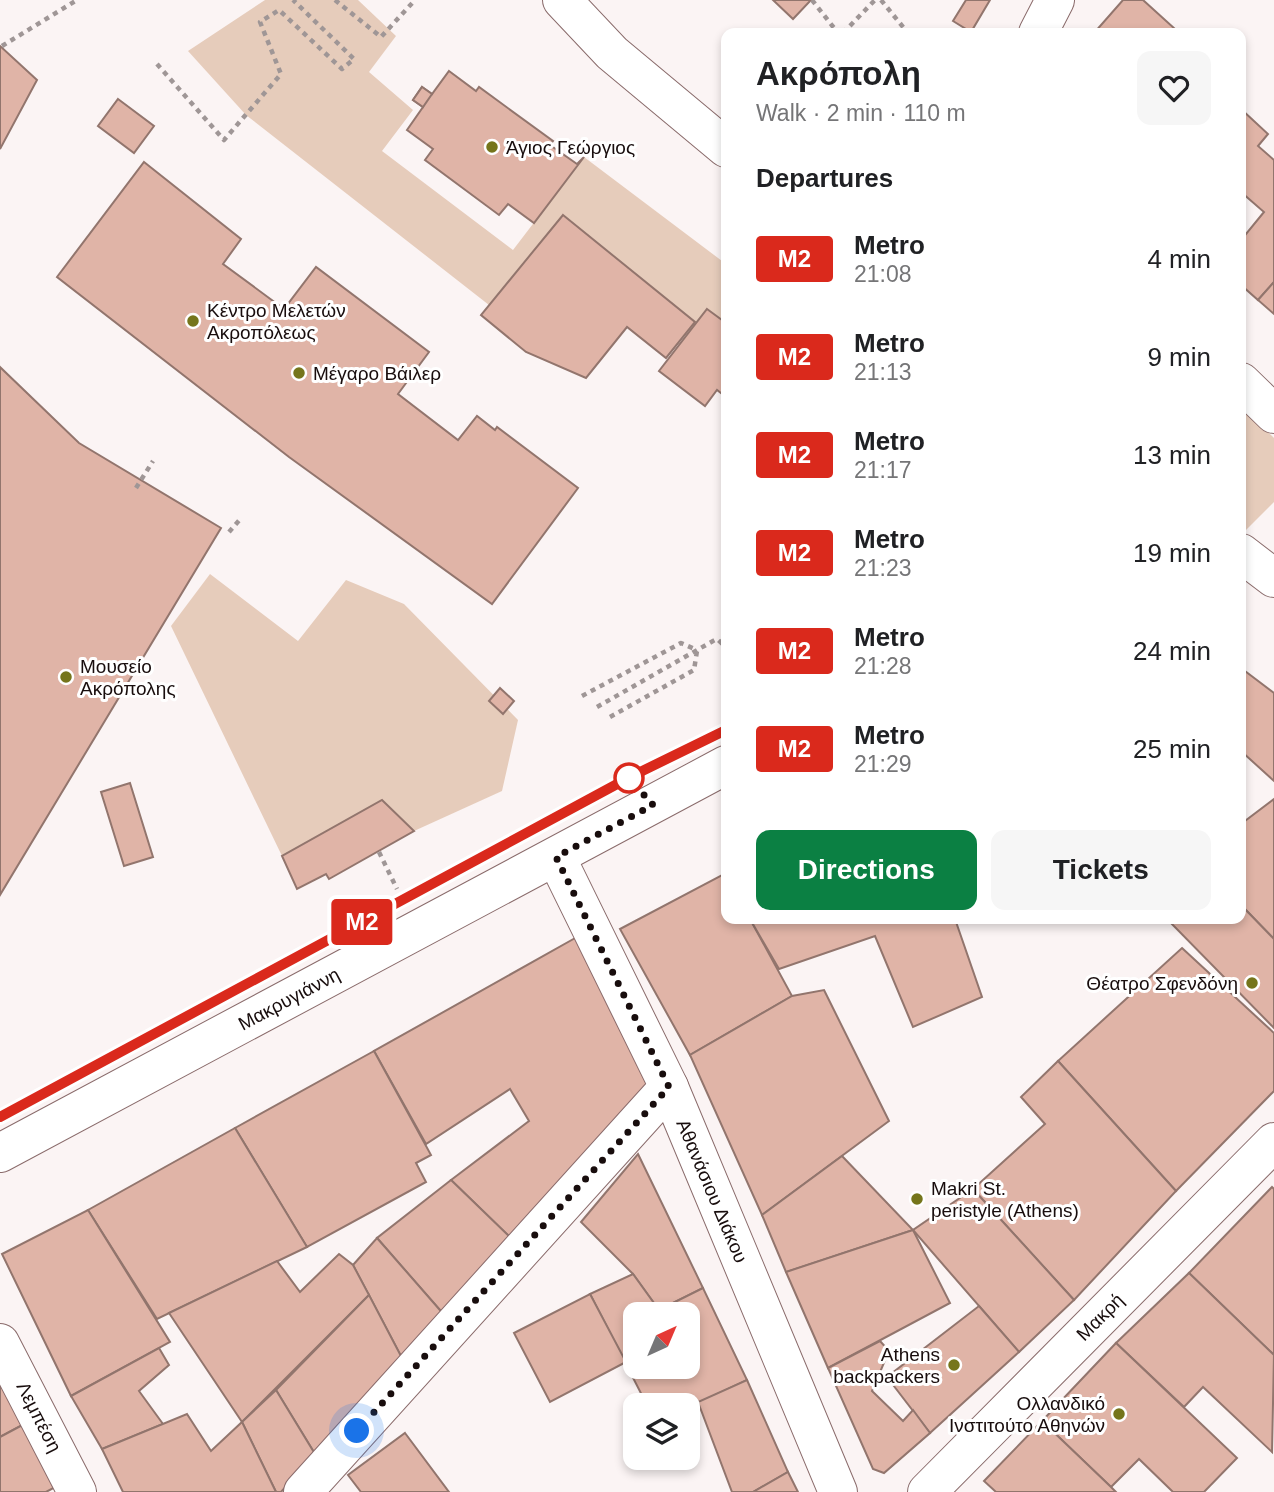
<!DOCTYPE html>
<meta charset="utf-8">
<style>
:root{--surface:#fff;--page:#f6f6f6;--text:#202124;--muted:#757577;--accent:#0b8043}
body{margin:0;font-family:Arial,sans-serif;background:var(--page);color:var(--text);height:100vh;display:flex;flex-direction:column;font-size:26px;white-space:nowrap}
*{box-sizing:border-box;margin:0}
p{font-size:23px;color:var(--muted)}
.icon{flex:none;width:38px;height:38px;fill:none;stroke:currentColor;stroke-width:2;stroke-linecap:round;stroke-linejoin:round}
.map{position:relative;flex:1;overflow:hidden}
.details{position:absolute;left:721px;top:28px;width:525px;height:896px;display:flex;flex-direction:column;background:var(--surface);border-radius:14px;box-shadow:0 4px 10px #0003}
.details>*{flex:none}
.badge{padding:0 14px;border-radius:5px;font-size:24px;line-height:46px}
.needle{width:46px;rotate:44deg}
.fabs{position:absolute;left:623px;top:1302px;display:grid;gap:14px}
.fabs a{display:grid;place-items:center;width:77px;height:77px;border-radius:14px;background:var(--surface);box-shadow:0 4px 10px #0003;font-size:35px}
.you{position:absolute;width:35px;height:35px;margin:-18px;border:5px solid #fff;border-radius:50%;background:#1a73e8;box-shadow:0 0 0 10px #1a73e833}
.map>.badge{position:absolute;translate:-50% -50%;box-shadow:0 0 0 4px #fff}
h2{padding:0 35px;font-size:26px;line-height:63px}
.round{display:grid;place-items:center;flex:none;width:74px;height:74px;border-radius:14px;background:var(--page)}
.headline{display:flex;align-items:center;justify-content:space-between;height:119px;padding:0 35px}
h1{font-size:33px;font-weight:700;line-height:52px}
.primary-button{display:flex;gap:14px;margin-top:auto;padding:14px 35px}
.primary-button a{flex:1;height:80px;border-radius:14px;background:var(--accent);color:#fff;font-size:28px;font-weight:700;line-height:80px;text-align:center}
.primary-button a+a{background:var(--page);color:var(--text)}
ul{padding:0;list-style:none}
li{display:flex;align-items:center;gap:21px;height:98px;padding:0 35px}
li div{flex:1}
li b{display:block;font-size:26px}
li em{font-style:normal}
li .badge{min-width:77px;font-weight:700;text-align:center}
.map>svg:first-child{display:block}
.green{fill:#e6ccbb}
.building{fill:#e0b4a7;stroke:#92756d;stroke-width:2;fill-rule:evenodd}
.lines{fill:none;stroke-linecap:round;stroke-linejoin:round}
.pedestrian-casing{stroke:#8a6b6b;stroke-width:40}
.minor-casing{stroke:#8a6b6b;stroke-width:40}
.path{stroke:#9f9696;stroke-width:4.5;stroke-dasharray:5 5;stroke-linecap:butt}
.pedestrian{stroke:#fff;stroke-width:38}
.minor{stroke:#fff;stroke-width:38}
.line-casing{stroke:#fff;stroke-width:16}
.line{stroke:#da291c;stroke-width:10}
.walk{stroke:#180d0d;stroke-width:7;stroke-dasharray:0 12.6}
.poi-dot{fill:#75751b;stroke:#fff;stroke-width:2.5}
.stop-dot{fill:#fff;stroke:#da291c;stroke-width:3.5}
.labels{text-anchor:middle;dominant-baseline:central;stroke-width:6;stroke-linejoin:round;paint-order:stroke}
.poi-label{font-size:19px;fill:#180d0d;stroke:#fff;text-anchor:start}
.street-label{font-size:19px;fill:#180d0d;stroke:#fff}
</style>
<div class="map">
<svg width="1274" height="1492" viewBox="0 0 1274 1492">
<rect width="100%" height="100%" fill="#fbf4f4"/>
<g class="green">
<path d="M265 0H358L396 36 369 72 413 110 382 151 513 250 584 157 726 264V323L707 309 696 323 563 215 489 305 246 115 188 51Z"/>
<path d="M1241 406 1274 438V502L1246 530 1241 525Z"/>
<path d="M210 574 298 641 346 580 404 604 518 720 502 791 414 831 382 800 282 856 171 626Z"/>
</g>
<g class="building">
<path d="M773 0H811L793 19Z"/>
<path d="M966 0H990L971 32 953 21Z"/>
<path d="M1123 0H1143L1175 29 1171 33H1094Z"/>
<path d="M0 46 37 80 0 149Z"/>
<path d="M449 71 476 91 479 87 553 141 550 145 577 164 584 157 534 223 508 204 499 215 425 160 433 149 407 130 423 107 413 100 422 87 432 94Z"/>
<path d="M422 87 432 94 423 107 413 100Z"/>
<path d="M118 99 154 126 134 153 98 126Z"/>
<path d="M1241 109 1268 134 1258 146 1274 160V282L1258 300 1241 285V240L1264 212 1241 192Z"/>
<path d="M144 162 241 239 223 264 284 309 316 267 429 352 398 394 458 440 477 416 495 430 497 427 578 488 492 604 289 457 57 277Z"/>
<path d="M563 215 695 322 666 358 627 327 586 378 526 352 481 315Z"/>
<path d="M1274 282V314L1258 300Z"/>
<path d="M707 309 726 323V397L717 390 705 406 659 371Z"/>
<path d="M0 367 79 443 221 528 0 895Z"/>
<path d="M1241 668 1274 693V781L1241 751Z"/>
<path d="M500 688 514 701 503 714 489 701Z"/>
<path d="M130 783 153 857 124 866 101 792Z"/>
<path d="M1274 799V939L1241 905V824Z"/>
<path d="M382 800 414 831 329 879 326 874 297 889 282 856Z"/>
<path d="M724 874 726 919H750L792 996 690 1055 620 929Z"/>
<path d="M1241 905 1274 939V1028L1167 919H1241Z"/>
<path d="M750 919H955L982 997 913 1027 875 936 779 969Z"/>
<path d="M577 937 658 1077 511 1238 451 1180 529 1121 510 1089 426 1144 374 1051Z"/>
<path d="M1182 948 1274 1033V1091L1176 1191 1058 1061Z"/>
<path d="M824 990 889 1121 762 1215 690 1055 792 996Z"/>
<path d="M374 1051 431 1155 416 1163 426 1182 307 1247 235 1128Z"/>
<path d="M1058 1061 1176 1191 1074 1300 973 1189 1045 1124 1021 1097Z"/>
<path d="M235 1128 307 1247 157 1319 88 1210Z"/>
<path d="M638 1154 703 1288 659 1310 633 1274 581 1222Z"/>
<path d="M842 1156 913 1230 786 1272 762 1215Z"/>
<path d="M451 1180 511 1238 446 1317 377 1238Z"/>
<path d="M1272 1187 1274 1189V1355L1189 1273Z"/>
<path d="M973 1189 1074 1300 1019 1352 913 1230Z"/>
<path d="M88 1210 170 1342 71 1396 2 1254Z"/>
<path d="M913 1230 950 1303 828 1368 786 1272Z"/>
<path d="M377 1238 446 1317 402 1358 353 1265Z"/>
<path d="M339 1254 353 1265 369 1295 242 1422 169 1313 277 1261 300 1292Z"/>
<path d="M1189 1273 1274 1355 1272 1452 1203 1387 1184 1407 1116 1343Z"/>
<path d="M633 1274 659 1310 703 1288 747 1380 688 1408V1405H647L590 1294ZM635 1314H688V1367H635Z"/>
<path d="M590 1294 626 1362 550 1402 514 1333Z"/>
<path d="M369 1295 402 1358 315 1454 276 1390Z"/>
<path d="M979 1306 1019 1352 930 1433 887 1377Z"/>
<path d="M880 1341 889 1351 872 1391 903 1421 913 1410 930 1433 884 1473 873 1469 828 1368Z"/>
<path d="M1116 1343 1237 1458 1204 1492H1173L1139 1459 1111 1487 1042 1421Z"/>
<path d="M159 1348 169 1365 139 1391 163 1424 102 1449 71 1396Z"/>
<path d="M0 1369 28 1422 0 1437Z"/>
<path d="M747 1380 788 1472 753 1492H732L698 1402Z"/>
<path d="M276 1390 315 1454 281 1492H276L242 1422Z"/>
<path d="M187 1414 211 1451 242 1422 276 1492H123L102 1449Z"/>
<path d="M1042 1421 1111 1487 1116 1492H996L984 1481Z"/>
<path d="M28 1422 61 1484 46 1492H0V1437Z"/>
<path d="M405 1433 449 1492H361L348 1475Z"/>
<path d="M788 1472 798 1492H753Z"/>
</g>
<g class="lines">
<defs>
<g id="pedestrian">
<path d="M562 0 612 53 726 148"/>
<path d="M1241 553 1274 578"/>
<path d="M556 857 669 1087"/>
<path d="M0 1153 726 765"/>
</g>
<g id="minor">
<path d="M1038 33 1055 0"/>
<path d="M1241 382 1274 414"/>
<path d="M0 1343 77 1492"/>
<path d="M303 1492 669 1087 838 1492"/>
<path d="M927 1492 1274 1142"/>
</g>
</defs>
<use href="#pedestrian" class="pedestrian-casing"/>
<use href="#minor" class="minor-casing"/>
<g class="path">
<path d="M335 0 381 37 415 0"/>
<path d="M812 0 838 33"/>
<path d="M881 0 908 33"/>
<path d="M843 33 875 0"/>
<path d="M2 46 77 0"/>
<path d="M157 64 224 140 281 74 260 22 279 10 342 69 354 59 293 0"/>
<path d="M136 488 153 461"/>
<path d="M229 532 242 517"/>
<path d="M582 696 681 643 697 650"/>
<path d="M597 707 713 641 717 639 726 647"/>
<path d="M610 717 694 670 697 651"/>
<path d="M379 852 397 889"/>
</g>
<use href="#pedestrian" class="pedestrian"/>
<use href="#minor" class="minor"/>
</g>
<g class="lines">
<defs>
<path id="line" d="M0 1117 632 776 726 730"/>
</defs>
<use href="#line" class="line-casing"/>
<use href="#line" class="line"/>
<path class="walk" d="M357 1431 669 1087 556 857 653 805 629 778"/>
</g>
<g class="poi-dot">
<circle cx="492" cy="147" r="7"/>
<circle cx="193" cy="321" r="7"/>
<circle cx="299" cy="373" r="7"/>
<circle cx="66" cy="677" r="7"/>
<circle cx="1252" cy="983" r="7"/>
<circle cx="917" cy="1199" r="7"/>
<circle cx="954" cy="1365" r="7"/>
<circle cx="1119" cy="1414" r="7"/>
</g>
<circle class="stop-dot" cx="629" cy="778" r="14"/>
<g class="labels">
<g class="poi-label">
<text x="506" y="147">Άγιος Γεώργιος</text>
<text x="207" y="310">Κέντρο Μελετών<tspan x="207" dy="22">Ακροπόλεως</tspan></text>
<text x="313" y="373">Μέγαρο Βάιλερ</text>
<text x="80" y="666">Μουσείο<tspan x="80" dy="22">Ακρόπολης</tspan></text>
<text x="1238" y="983" text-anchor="end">Θέατρο Σφενδόνη</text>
<text x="931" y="1188">Makri St.<tspan x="931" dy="22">peristyle (Athens)</tspan></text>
<text x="940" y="1354" text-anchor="end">Athens<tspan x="940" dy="22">backpackers</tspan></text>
<text x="1105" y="1403" text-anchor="end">Ολλανδικό<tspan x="1105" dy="22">Ινστιτούτο Αθηνών</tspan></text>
</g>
<g class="street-label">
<text transform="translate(289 999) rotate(-28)">Μακρυγιάννη</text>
<text transform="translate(712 1191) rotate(67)">Αθανάσιου Διάκου</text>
<text transform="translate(1100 1317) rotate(-45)">Μακρή</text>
<text transform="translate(39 1417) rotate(63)">Λεμπέση</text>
</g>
</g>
</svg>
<div class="fabs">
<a><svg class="needle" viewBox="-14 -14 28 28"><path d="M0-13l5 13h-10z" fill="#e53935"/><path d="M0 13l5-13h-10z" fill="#757577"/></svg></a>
<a><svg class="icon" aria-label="layers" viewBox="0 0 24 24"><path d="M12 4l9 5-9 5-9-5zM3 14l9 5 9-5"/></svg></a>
</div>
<div class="you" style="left:357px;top:1431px"></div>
<b class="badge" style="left:362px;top:922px;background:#da291c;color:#fff">Μ2</b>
<section class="details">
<div class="headline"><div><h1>Ακρόπολη</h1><p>Walk · 2 min · 110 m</p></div><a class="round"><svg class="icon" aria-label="heart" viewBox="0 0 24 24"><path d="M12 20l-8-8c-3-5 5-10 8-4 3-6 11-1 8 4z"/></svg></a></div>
<h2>Departures</h2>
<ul>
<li><span class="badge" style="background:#da291c;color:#fff">Μ2</span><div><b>Metro</b><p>21:08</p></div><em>4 min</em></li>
<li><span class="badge" style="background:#da291c;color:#fff">Μ2</span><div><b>Metro</b><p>21:13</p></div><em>9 min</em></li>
<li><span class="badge" style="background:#da291c;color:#fff">Μ2</span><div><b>Metro</b><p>21:17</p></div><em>13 min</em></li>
<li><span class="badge" style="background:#da291c;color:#fff">Μ2</span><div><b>Metro</b><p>21:23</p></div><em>19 min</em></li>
<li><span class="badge" style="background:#da291c;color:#fff">Μ2</span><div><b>Metro</b><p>21:28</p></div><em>24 min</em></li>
<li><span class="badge" style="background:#da291c;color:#fff">Μ2</span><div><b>Metro</b><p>21:29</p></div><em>25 min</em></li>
</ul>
<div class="primary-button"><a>Directions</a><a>Tickets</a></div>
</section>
</div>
